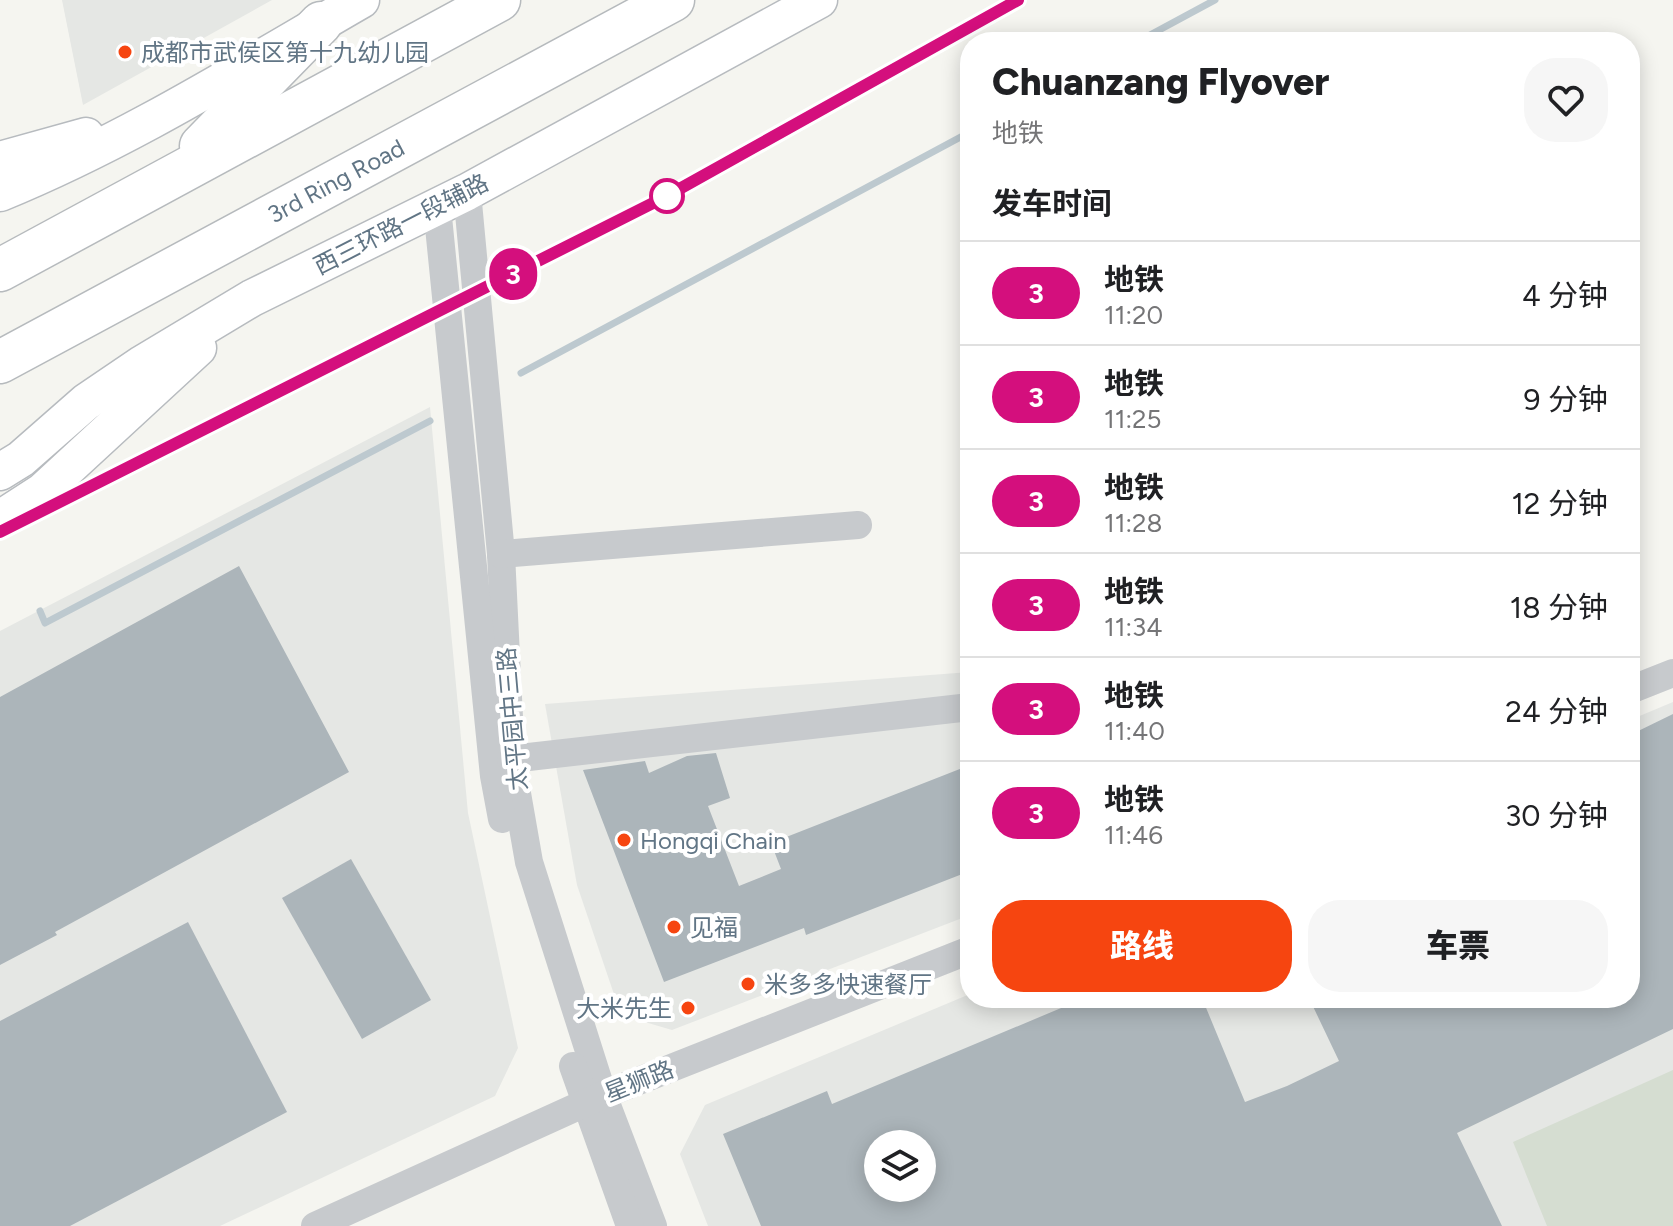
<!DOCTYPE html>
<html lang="zh">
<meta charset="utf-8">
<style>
:root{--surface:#fff;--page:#f6f6f6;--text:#202124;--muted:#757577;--line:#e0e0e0;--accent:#f64510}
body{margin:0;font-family:Figtree,"Noto Sans SC",sans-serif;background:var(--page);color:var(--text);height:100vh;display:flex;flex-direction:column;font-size:30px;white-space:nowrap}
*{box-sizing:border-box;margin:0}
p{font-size:26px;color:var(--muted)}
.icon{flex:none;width:44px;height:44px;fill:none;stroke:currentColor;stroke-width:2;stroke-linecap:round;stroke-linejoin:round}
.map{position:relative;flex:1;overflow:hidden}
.side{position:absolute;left:960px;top:32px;width:680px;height:976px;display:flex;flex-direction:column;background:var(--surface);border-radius:32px;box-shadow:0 4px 20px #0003}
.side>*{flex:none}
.badge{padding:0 16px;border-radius:26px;font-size:28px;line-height:52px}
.tools{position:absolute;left:864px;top:1130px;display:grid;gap:16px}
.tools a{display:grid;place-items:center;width:72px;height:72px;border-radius:50%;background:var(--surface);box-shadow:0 4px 20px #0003;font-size:40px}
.map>.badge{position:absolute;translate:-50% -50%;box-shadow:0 0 0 4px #fff}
h2{padding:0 32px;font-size:30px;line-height:72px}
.round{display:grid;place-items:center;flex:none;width:84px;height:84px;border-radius:32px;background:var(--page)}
.summary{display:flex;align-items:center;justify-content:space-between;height:136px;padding:0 32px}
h1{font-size:38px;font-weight:800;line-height:60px}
.cta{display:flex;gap:16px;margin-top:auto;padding:16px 32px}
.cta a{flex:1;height:92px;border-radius:32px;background:var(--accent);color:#fff;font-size:32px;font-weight:800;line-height:92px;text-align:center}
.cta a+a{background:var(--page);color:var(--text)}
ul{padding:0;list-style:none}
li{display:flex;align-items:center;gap:24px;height:104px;padding:0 32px;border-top:2px solid var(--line)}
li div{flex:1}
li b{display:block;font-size:30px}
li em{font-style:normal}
li .badge{min-width:88px;font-weight:700;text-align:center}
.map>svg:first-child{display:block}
.built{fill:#e5e7e4;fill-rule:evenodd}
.green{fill:#d5ddd1}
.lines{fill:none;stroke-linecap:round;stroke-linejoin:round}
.stream{stroke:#bdc9cf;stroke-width:7}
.building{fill:#acb5ba;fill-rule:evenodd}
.major-casing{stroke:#b7bbbf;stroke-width:39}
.highway-casing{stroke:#b6babd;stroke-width:45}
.minor{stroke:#c7cacd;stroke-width:28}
.major{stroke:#fff;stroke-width:36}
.highway{stroke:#fff;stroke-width:42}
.line-casing{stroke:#fff;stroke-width:18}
.line{stroke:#d40f7d;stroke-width:12}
.poi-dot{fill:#f64510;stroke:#fff;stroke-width:3}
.stop-dot{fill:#fff;stroke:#d40f7d;stroke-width:4}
.labels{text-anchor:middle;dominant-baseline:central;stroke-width:8;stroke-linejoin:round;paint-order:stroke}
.poi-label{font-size:24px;fill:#617585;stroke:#fff;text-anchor:start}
.street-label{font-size:24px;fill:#617585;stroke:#fff}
</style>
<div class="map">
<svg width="1673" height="1226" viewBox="0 0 1673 1226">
<rect width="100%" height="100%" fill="#f5f5f0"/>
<g class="built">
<path d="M62 0H272L83 105Z"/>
<path d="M430 407 468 813 518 1048 495 1096 220 1226H0V631Z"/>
<path d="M970 672V915L672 1030 621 1015 577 885 545 704Z"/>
<path d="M1673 702V1226H708L680 1154 705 1105 970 994V998H1630V720ZM878 1144H922V1188H878Z"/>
</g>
<path class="green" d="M1673 1070V1226H1547L1513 1142Z"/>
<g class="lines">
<g class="stream">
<path d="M1137 42 1215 0"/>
<path d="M521 373 970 132"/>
<path d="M40 611 45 623 430 421"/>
</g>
</g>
<g class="building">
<path d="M239 566 349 772 55 932 57 935 0 965V697Z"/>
<path d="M1673 714V1029L1457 1133 1502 1226H761L723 1134 827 1091 832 1104 1085 998H1202L1245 1102 1287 1086 1339 1061 1309 998H1630V735ZM878 1144H922V1188H878Z"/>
<path d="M716 753 730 798 708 806 739 886 781 869 771 843 970 765V871L806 935 804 928 664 982 583 770 645 761 649 773 687 756Z"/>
<path d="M351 859 431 1000 362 1039 282 898Z"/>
<path d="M188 922 287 1112 70 1226H0V1021Z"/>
</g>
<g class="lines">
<defs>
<g id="major">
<path d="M0 160 86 136"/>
<path d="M0 193C127 141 243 68 361 0"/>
<path d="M0 472 21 459 86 402 142 364 252 298 467 192 819 0"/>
<path d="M0 519 43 491 198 348"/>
</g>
<g id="highway">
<path d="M201 146 321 23"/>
<path d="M0 270 499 0"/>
<path d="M0 362 673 0"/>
</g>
</defs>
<use href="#major" class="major-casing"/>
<use href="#highway" class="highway-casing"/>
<g class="minor">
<path d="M467 192 501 554 511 759 529 862 603 1095 653 1226"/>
<path d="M437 207 494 776 502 819"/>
<path d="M501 554 858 525"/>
<path d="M1630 690 1673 673"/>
<path d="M511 759 970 707"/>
<path d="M573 1066 630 1226"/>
<path d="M315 1226 603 1095 970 950"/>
</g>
<use href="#major" class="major"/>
<use href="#highway" class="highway"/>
</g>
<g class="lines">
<defs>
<path id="line" d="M0 532 665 197 1018 0"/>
</defs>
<use href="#line" class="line-casing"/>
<use href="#line" class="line"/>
</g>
<g class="poi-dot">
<circle cx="125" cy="52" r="8"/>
<circle cx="624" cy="840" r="8"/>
<circle cx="674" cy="927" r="8"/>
<circle cx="748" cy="984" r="8"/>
<circle cx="688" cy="1008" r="8"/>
</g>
<circle class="stop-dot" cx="667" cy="196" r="16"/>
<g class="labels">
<g class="poi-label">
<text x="141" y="52">成都市武侯区第十九幼儿园</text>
<text x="640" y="840">Hongqi Chain</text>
<text x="690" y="927">见福</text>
<text x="764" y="984">米多多快速餐厅</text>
<text x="672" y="1008" text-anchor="end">大米先生</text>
</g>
<g class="street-label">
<text transform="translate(336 181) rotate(-28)">3rd Ring Road</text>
<text transform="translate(401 224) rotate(-27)">西三环路一段辅路</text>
<text transform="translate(512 719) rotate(-95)">太平园中三路</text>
<text transform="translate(639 1081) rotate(-22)">星狮路</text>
</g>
</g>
</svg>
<div class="tools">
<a><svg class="icon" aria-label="layers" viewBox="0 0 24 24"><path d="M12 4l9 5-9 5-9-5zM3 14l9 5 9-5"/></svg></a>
</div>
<b class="badge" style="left:513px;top:274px;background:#d40f7d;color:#fff">3</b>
<section class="side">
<div class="summary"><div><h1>Chuanzang Flyover</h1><p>地铁</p></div><a class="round"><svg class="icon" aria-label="heart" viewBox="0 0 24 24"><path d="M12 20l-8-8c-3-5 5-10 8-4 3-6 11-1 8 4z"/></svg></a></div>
<h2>发车时间</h2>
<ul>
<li><span class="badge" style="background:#d40f7d;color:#fff">3</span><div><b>地铁</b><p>11:20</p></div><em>4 分钟</em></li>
<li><span class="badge" style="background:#d40f7d;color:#fff">3</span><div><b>地铁</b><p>11:25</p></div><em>9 分钟</em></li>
<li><span class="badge" style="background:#d40f7d;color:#fff">3</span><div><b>地铁</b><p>11:28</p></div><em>12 分钟</em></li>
<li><span class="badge" style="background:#d40f7d;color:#fff">3</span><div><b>地铁</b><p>11:34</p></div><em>18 分钟</em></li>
<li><span class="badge" style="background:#d40f7d;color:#fff">3</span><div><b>地铁</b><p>11:40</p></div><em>24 分钟</em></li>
<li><span class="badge" style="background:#d40f7d;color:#fff">3</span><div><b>地铁</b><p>11:46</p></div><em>30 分钟</em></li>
</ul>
<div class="cta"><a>路线</a><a>车票</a></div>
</section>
</div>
